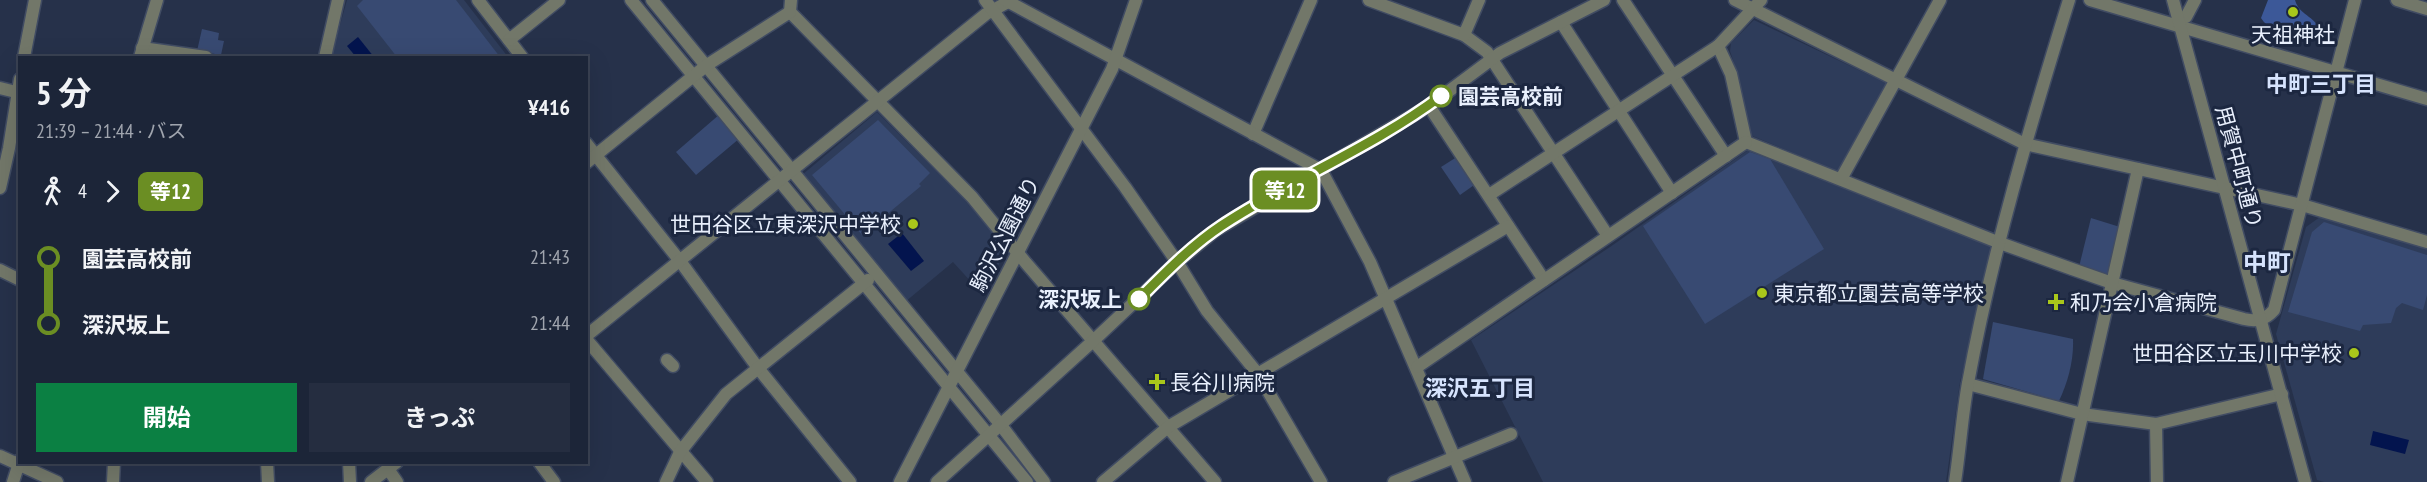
<!DOCTYPE html>
<html lang="ja">
<meta charset="utf-8">
<style>
:root{--surface:#1c2538;--page:#252d40;--text:#f1f3f6;--muted:#a0a5ae;--line:#3a4253;--accent:#0b8043}
body{margin:0;font-family:"PT Sans Narrow","Noto Sans JP",sans-serif;background:var(--page);color:var(--text);height:100vh;display:flex;flex-direction:column;font-size:22px;white-space:nowrap}
*{box-sizing:border-box;margin:0}
p{font-size:20px;color:var(--muted)}
.icon{flex:none;width:33px;height:33px;fill:none;stroke:currentColor;stroke-width:2;stroke-linecap:round;stroke-linejoin:round}
.map{position:relative;flex:1;overflow:hidden}
.side{position:absolute;left:18px;top:56px;width:570px;height:408px;display:flex;flex-direction:column;background:var(--surface);border-radius:0px;box-shadow:0 6px 24px #0002,0 0 0 2px var(--line)}
.side>*{flex:none}
.badge{padding:0 12px;border-radius:9px;font-size:21px;line-height:39px}
.map>.badge{position:absolute;translate:-50% -50%;box-shadow:0 0 0 3px #fff}
.legs{display:flex;align-items:center;gap:9px;height:66px;padding:0 18px;font-size:20px}
.legs p{margin-inline-start:auto}
.head{display:flex;align-items:center;justify-content:space-between;height:102px;padding:0 18px}
h1{font-size:33px;font-weight:700;line-height:45px}
.cta{display:flex;gap:12px;margin-top:auto;padding:12px 18px}
.cta a{flex:1;height:69px;border-radius:0px;background:var(--accent);color:#fff;font-size:24px;font-weight:700;line-height:69px;text-align:center}
.cta a+a{background:var(--page);color:var(--text)}
ul{padding:0 18px;list-style:none}
li{display:flex;align-items:center;gap:21px;height:66px;font-size:22px}
li i{display:grid;place-items:center;width:9px;height:100%;margin:0 8px;background:currentColor}
li i::after{content:'';width:15px;height:15px;margin:-8px;border:4px solid;border-radius:50%;background:var(--surface)}
li p{margin-inline-start:auto}
li:first-child i{background:linear-gradient(#0000 50%,currentColor 0)}
li:last-child i{background:linear-gradient(currentColor 50%,#0000 0)}
.map>svg:first-child{display:block}
.built{fill:#2e3c5a}
.green{fill:#384a72}
.forest{fill:#3c5898}
.water{fill:#03144e}
.lines{fill:none;stroke-linecap:round;stroke-linejoin:round}
.minor-casing{stroke:#414c63;stroke-width:15}
.tertiary-casing{stroke:#414c63;stroke-width:15}
.minor{stroke:#727769;stroke-width:12}
.tertiary{stroke:#727769;stroke-width:12}
.line-1-casing{stroke:#fff;stroke-width:14}
.line-1{stroke:#6b8e23;stroke-width:9}
.poi-dot{fill:#a9c71b;stroke:#1c2740;stroke-width:2}
.stop-1-dot{fill:#fff;stroke:#6b8e23;stroke-width:3}
.labels{text-anchor:middle;dominant-baseline:central;stroke-width:6;stroke-linejoin:round;paint-order:stroke}
.poi-label{font-size:21px;fill:#e9f0fd;stroke:#1c2740;text-anchor:start}
.stop-label{font-size:21px;font-weight:bold;fill:#e9f0fd;stroke:#1c2740;text-anchor:start}
.street-label{font-size:21px;fill:#e9f0fd;stroke:#1c2740}
.neighbourhood-label{font-size:22px;font-weight:bold;fill:#d6e3fd;stroke:#1c2740}
.quarter-label{font-size:24px;font-weight:bold;fill:#d6e3fd;stroke:#1c2740}
</style>
<div class="map">
<svg width="2427" height="482" viewBox="0 0 2427 482">
<rect width="100%" height="100%" fill="#26314a"/>
<g class="built">
<path d="M347 0H464L508 57H331Z"/>
<path d="M1754 20 1886 83 1838 172 1750 135 1737 72 1730 51 1731 43Z"/>
<path d="M877 112 963 198 1006 249 984 296 953 262 905 302 802 175Z"/>
<path d="M1751 148 1994 247 1960 382 1946 482H1543L1471 340 1610 247Z"/>
<path d="M2320 217 2427 249V482H2324L2317 480 2276 334 2306 227Z"/>
</g>
<g class="green">
<path d="M363 0H456L500 57H397L357 6Z"/>
<path d="M202 29 219 33 218 40 224 41 221 55 197 51Z"/>
<path d="M720 114 740 138 696 175 676 152Z"/>
<path d="M878 120 930 173 919 184 921 186 862 235 812 175Z"/>
<path d="M1750 152 1770 159 1824 249 1705 324 1643 226Z"/>
<path d="M1460 155 1477 183 1460 195 1441 167Z"/>
<path d="M2091 218 2120 227 2108 276 2079 267Z"/>
<path d="M2324 222 2427 255V295L2423 310 2402 303 2396 308 2391 323 2363 325 2360 331 2288 312 2312 232Z"/>
<path d="M1993 322 2073 339C2074 360 2068 382 2059 401L1983 379Z"/>
</g>
<path class="forest" d="M2268 0H2295C2300 18 2319 15 2320 36L2313 41C2295 37 2272 35 2261 18Z"/>
<g class="water">
<path d="M358 37 374 57H356L347 46Z"/>
<path d="M902 233 924 261 911 271 888 244Z"/>
<path d="M2373 431 2409 440 2405 454 2370 445Z"/>
</g>
<g class="lines">
<defs>
<g id="minor">
<path d="M478 0 522 57"/>
<path d="M631 0 1027 482"/>
<path d="M652 0 1000 424 1044 482"/>
<path d="M791 0 790 12 972 197 1026 263 1215 482"/>
<path d="M1369 0 1464 35 1487 52 1608 236"/>
<path d="M1623 0 1726 156"/>
<path d="M1735 0 2025 144 2302 205 2427 242"/>
<path d="M2090 0 2427 99"/>
<path d="M2397 0 2427 9"/>
<path d="M2178 19 2186 17 2195 0"/>
<path d="M1561 22 1672 193"/>
<path d="M1464 35 1479 0"/>
<path d="M509 40 559 0"/>
<path d="M1718 46 1731 74 1746 142"/>
<path d="M142 48 206 57"/>
<path d="M24 57 35 0"/>
<path d="M325 57 338 0"/>
<path d="M0 88 20 93"/>
<path d="M1429 106 1544 280"/>
<path d="M1253 134 1311 0"/>
<path d="M1746 142 2000 243 2072 269 2112 283 2244 319C2257 322 2265 320 2274 310L2355 0"/>
<path d="M586 143 680 261 758 368 850 482"/>
<path d="M586 163 707 65 790 12"/>
<path d="M1321 170 1370 262 1465 482"/>
<path d="M1841 179 1940 0"/>
<path d="M0 188 9 148 20 79"/>
<path d="M1489 195 1718 46 1761 0"/>
<path d="M1177 262 1207 311 1258 374 1321 482"/>
<path d="M0 270 20 280"/>
<path d="M586 336 986 14 1008 2"/>
<path d="M586 339 707 482"/>
<path d="M667 360 673 366"/>
<path d="M1417 367 1746 142"/>
<path d="M1968 384 2082 414 2156 424 2282 394"/>
<path d="M2156 424 2157 482"/>
<path d="M0 456 57 482"/>
<path d="M267 462 268 482"/>
<path d="M349 462 350 482"/>
<path d="M539 462 554 482"/>
<path d="M388 469 397 482"/>
<path d="M113 482 114 462"/>
<path d="M371 482 397 462"/>
<path d="M666 482 680 452 726 394 868 280"/>
<path d="M1103 482 1168 427 1508 226"/>
<path d="M1394 482 1511 434"/>
<path d="M1955 482C1960 449 1962 416 1968 383 1992 253 2030 126 2069 0"/>
<path d="M2067 482 2138 169"/>
</g>
<g id="tertiary">
<path d="M985 0 1125 187 1177 262"/>
<path d="M1005 0 1321 170"/>
<path d="M2173 0 2305 482"/>
<path d="M140 57 157 0"/>
<path d="M13 482 20 460"/>
<path d="M900 482 1112 69 1136 0"/>
<path d="M937 482 1093 341 1177 262 1216 230 1429 106 1500 53 1604 0"/>
</g>
</defs>
<use href="#minor" class="minor-casing"/>
<use href="#tertiary" class="tertiary-casing"/>
<use href="#minor" class="minor"/>
<use href="#tertiary" class="tertiary"/>
</g>
<g class="lines">
<defs>
<path id="line-1" d="M1139 299C1165 273 1191 246 1221 226 1292 179 1373 147 1441 96"/>
</defs>
<use href="#line-1" class="line-1-casing"/>
<use href="#line-1" class="line-1"/>
</g>
<g class="poi-dot">
<circle cx="2293" cy="12" r="6"/>
<circle cx="913" cy="224" r="6"/>
<circle cx="1762" cy="293" r="6"/>
<path d="M2053 293h6v6h6v6h-6v6h-6v-6h-6v-6h6z"/>
<circle cx="2354" cy="353" r="6"/>
<path d="M1154 373h6v6h6v6h-6v6h-6v-6h-6v-6h6z"/>
</g>
<g class="stop-1-dot">
<circle cx="1441" cy="96" r="10"/>
<circle cx="1139" cy="299" r="10"/>
</g>
<g class="labels">
<g class="poi-label">
<text x="2293" y="34" text-anchor="middle">天祖神社</text>
<text x="901" y="224" text-anchor="end">世田谷区立東深沢中学校</text>
<text x="1774" y="293">東京都立園芸高等学校</text>
<text x="2070" y="302">和乃会小倉病院</text>
<text x="2342" y="353" text-anchor="end">世田谷区立玉川中学校</text>
<text x="1170" y="382">長谷川病院</text>
</g>
<g class="stop-label">
<text x="1458" y="96">園芸高校前</text>
<text x="1122" y="299" text-anchor="end">深沢坂上</text>
</g>
<g class="street-label">
<text transform="translate(2239 167) rotate(75)">用賀中町通り</text>
<text transform="translate(1005 234) rotate(-63)">駒沢公園通り</text>
</g>
<g class="neighbourhood-label">
<text x="2321" y="84">中町三丁目</text>
<text x="1480" y="388">深沢五丁目</text>
</g>
<g class="quarter-label">
<text x="2267" y="262">中町</text>
</g>
</g>
</svg>
<b class="badge" style="left:1285px;top:190px;background:#6b8e23;color:#fff">等12</b>
<section class="side">
<div class="head"><div><h1>5 分</h1><p>21:39 – 21:44 · バス</p></div><b>¥416</b></div>
<div class="legs"><svg class="icon" aria-label="walk" viewBox="0 0 24 24"><circle cx="13" cy="4" r="2"/><path d="M13 8l-2 6 4 7M11 14l-3 7M7 12l3-4h3l4 4"/></svg>4<svg class="icon" aria-label="forward" viewBox="0 0 24 24"><path d="M9 5l7 7-7 7"/></svg><b class="badge" style="background:#6b8e23;color:#fff">等12</b></div>
<ul>
<li><i style="color:#6b8e23"></i><b>園芸高校前</b><p>21:43</p></li>
<li><i style="color:#6b8e23"></i><b>深沢坂上</b><p>21:44</p></li>
</ul>
<div class="cta"><a>開始</a><a>きっぷ</a></div>
</section>
</div>
